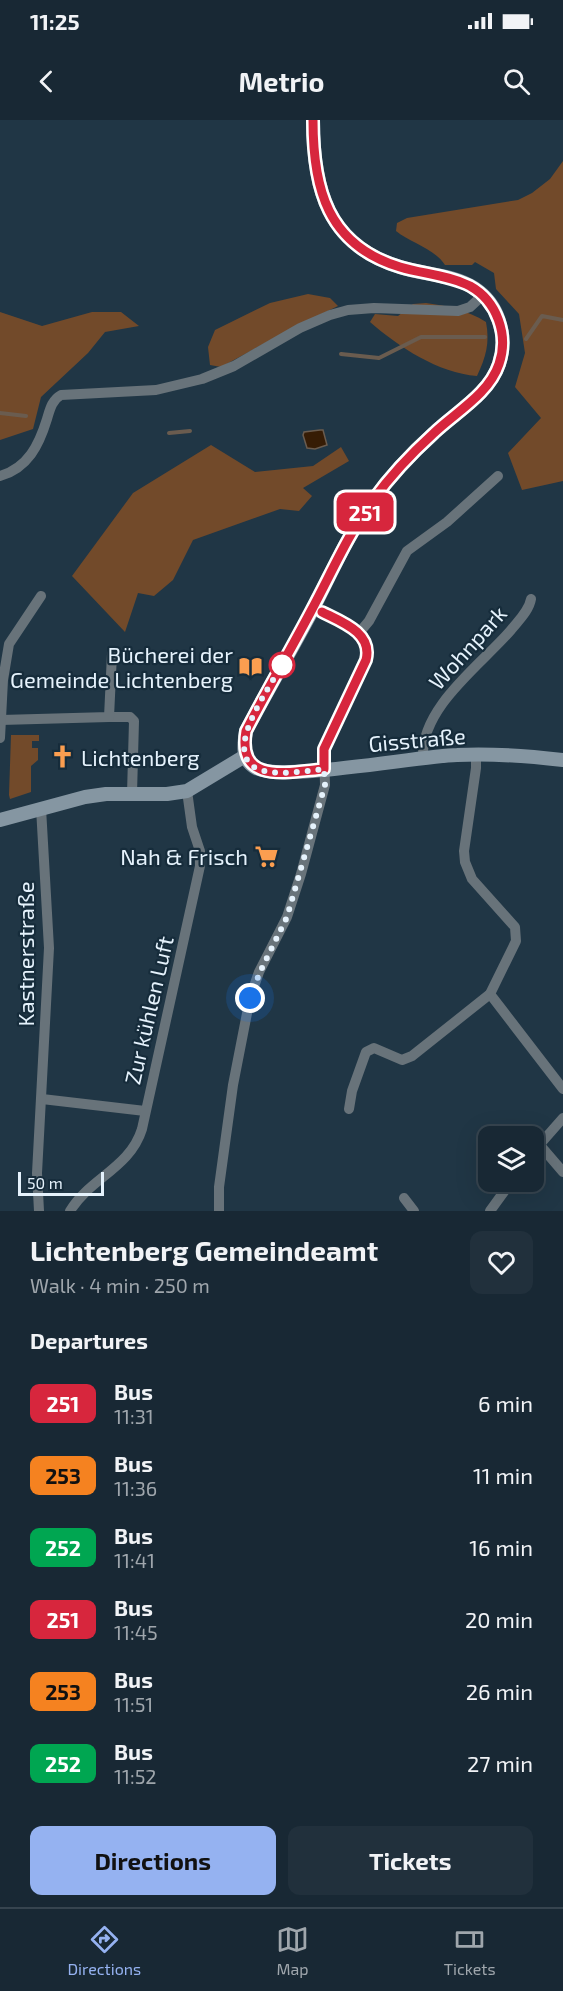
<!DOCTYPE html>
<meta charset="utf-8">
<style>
:root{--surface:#182834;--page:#21303c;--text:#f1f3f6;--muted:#9fa6ac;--line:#36444f;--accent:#95b2f1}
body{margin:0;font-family:"Exo 2",sans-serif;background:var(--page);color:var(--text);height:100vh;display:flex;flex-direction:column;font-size:22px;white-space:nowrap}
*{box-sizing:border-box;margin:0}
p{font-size:20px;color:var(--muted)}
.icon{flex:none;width:33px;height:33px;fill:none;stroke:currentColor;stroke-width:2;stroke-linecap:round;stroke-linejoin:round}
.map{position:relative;height:1091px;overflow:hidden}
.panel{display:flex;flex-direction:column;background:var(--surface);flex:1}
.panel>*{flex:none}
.badge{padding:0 12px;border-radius:9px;font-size:21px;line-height:39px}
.tools{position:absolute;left:478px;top:1006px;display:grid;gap:12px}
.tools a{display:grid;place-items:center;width:66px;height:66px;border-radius:12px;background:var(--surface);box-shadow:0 6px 24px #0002,0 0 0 2px var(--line);font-size:30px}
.scale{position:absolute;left:18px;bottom:15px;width:86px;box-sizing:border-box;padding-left:6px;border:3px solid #e5f2fc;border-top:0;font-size:16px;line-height:21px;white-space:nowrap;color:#e5f2fc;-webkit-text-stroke:4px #162c3b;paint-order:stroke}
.you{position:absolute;width:30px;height:30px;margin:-15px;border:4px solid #fff;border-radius:50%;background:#1a73e8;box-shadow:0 0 0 9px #1a73e833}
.map>.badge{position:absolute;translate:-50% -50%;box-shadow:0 0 0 3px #fff}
h2{padding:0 30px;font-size:22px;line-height:54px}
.round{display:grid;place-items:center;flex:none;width:63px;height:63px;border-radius:12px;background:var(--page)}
.summary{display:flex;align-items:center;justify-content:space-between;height:102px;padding:0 30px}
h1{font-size:28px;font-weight:700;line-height:45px}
.cta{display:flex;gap:12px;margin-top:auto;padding:12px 30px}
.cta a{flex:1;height:69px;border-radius:12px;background:var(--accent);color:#111;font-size:24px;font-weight:700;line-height:69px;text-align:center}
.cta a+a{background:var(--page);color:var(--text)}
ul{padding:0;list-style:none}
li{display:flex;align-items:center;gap:18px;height:72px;padding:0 30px}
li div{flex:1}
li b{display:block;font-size:22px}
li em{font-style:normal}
li .badge{min-width:66px;font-weight:700;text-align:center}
.status{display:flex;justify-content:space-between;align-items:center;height:42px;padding:0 30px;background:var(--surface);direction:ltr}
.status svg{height:16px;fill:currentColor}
header{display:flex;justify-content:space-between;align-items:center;height:78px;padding:0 30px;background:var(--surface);font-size:27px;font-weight:700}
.tab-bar{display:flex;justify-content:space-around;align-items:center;height:84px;border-top:2px solid var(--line);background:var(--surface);font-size:16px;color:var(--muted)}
.tab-bar a{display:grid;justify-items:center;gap:3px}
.tab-bar .active{color:var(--accent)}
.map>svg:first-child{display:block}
.green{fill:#724a2a}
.water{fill:#361c05;stroke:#6a5c4f;stroke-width:1.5}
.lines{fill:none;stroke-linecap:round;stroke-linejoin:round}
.stream{stroke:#6a5c4f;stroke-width:4}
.street{stroke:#68737a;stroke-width:10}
.secondary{stroke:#8596a2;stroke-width:14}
.line-casing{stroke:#fff;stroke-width:14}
.line{stroke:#d7263d;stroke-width:9}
.walk{stroke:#e5f2fc;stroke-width:6;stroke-dasharray:0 10.8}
.stop-dot{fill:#fff;stroke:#d7263d;stroke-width:3}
.labels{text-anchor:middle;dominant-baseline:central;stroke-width:4.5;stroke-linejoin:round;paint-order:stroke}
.street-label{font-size:22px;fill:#e5f2fc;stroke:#162c3b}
.poi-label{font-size:22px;fill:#e5f2fc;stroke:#162c3b;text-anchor:end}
</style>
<div class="status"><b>11:25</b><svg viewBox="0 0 49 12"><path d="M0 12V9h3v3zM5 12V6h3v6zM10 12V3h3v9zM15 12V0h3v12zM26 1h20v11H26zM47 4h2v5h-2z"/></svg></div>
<header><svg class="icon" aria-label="back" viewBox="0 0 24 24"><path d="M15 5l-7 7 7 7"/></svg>Metrio<svg class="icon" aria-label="search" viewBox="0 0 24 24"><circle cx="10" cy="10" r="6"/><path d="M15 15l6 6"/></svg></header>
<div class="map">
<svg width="563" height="1091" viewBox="0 0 563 1091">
<rect width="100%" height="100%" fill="#203645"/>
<g class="green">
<path d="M563 41V361L522 370 508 333 541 298 515 267 525 233 519 194 496 169 494 153 475 142 472 145H445C435 129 411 123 396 111L397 103 407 98 518 80 532 73 550 59Z"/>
<path d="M308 174 330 178 338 186 291 209 221 247 210 245 208 227 215 210 270 183Z"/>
<path d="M426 183C448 186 467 190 486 202 490 223 486 237 477 256 438 253 399 227 370 202L375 194 398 196 413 184Z"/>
<path d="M0 192 42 206 92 192H121L139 206 105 212 88 233 41 277 33 309 0 320Z"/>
<path d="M211 325 255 352 313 346 341 327 349 341 303 368 312 376 299 391 280 389 193 420 173 460 154 476 138 473 125 512 72 456 133 373Z"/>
<path d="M11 615H39V621H32V628H38V640L31 646V672L10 679 9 675Z"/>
</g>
<path class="water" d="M320 310H323L327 325 315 329 307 328 303 315 304 312Z"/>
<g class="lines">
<g class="stream">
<path d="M526 219 542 196 563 200"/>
<path d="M341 234 379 238 421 217H485"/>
<path d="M0 293 26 296"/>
<path d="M169 313 190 311"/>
</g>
<g class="street">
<path d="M0 356C28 348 39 325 47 299 50 289 52 280 61 275L156 270 202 259 234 246 300 208 330 195 348 190 374 188 458 191 470 187 483 175"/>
<path d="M359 513 369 501 407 431 447 402 498 356"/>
<path d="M109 597H130L134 601 132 674"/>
<path d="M1 600 109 597 112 534"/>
<path d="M0 618 3 560 9 524 41 476"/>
<path d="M423 637C421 587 481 545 511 510 518 501 529 491 531 479"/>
<path d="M490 874 563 969"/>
<path d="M42 979 145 991"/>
<path d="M349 989 352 971 366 932 374 928 402 940 412 936 490 874 516 821 515 807 472 759 465 742 464 731 476 648V634"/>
<path d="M539 1024 563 1052"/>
<path d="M534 1031 563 998"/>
<path d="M404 1078 414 1091"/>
<path d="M39 1091 37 1053 49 828 41 688"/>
<path d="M70 1091C90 1058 130 1048 142 1009L200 746V731L192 707 187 671"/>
<path d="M219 1091V1067L233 965 250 878 259 852 287 797 301 754 325 665 324 629 367 535C367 508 334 498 313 488"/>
<path d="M490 1091 511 1062"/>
</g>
<g class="secondary">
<path d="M313 0C313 68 327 125 400 147 424 155 452 154 474 168 499 184 508 216 499 244 489 274 456 292 434 313 412 333 391 355 373 380 349 413 332 451 314 487 292 529 268 569 246 611 244 624 241 640 256 648 281 662 419 636 457 635 493 633 528 636 563 640"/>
<path d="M0 700 85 677 106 674H167L187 671 245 636"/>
</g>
</g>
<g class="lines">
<defs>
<path id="line" d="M313 0C313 68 327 125 400 147 423 154 448 155 470 166 497 181 509 215 499 244 489 274 456 292 434 313 412 333 391 355 373 380 348 414 331 454 311 491 290 531 267 570 246 611 237 665 288 652 324 649V629L366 540C373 513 342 502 322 492"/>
</defs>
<use href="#line" class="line-casing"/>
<use href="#line" class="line"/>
<path class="walk" d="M250 878 260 852 287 797 325 665 324 649C305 651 283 655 264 651 215 640 271 566 282 545"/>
</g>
<defs>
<symbol id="library-bare" viewBox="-9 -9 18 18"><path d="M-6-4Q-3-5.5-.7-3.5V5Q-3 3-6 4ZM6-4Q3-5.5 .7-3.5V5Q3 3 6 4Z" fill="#fb9e50" stroke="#162c3b" stroke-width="2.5" paint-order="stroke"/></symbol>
<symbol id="church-bare" viewBox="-9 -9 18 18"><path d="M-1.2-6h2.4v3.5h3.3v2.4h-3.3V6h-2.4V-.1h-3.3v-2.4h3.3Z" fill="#fb9e50" stroke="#162c3b" stroke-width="2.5" paint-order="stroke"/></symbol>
<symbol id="supermarket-bare" viewBox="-9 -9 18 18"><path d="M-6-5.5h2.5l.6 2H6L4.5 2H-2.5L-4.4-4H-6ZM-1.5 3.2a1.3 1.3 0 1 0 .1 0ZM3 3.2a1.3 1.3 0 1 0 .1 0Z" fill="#fb9e50" stroke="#162c3b" stroke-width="2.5" paint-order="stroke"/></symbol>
</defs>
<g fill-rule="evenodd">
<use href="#library-bare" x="234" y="530" width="33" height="33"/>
<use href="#church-bare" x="46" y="620" width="33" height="33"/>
<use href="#supermarket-bare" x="250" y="720" width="33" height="33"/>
</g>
<circle class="stop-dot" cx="282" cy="545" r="12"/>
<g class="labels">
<g class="street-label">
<text transform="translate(467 527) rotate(-48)">Wohnpark</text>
<text transform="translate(417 619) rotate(-5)">Gisstraße</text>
<text transform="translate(25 834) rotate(-90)">Kastnerstraße</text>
<text transform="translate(148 890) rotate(-77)">Zur kühlen Luft</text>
</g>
<g class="poi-label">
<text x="233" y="534">Bücherei der<tspan x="233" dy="25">Gemeinde Lichtenberg</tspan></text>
<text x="81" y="637" text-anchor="start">Lichtenberg</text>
<text x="248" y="736">Nah &amp; Frisch</text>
</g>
</g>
</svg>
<div class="tools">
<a><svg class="icon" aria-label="layers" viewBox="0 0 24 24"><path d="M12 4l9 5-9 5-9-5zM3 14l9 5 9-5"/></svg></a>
</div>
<div class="scale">50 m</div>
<div class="you" style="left:250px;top:878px"></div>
<b class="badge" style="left:365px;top:392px;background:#d7263d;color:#fff">251</b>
</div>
<section class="panel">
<div class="summary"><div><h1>Lichtenberg Gemeindeamt</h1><p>Walk · 4 min · 250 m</p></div><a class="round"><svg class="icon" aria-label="heart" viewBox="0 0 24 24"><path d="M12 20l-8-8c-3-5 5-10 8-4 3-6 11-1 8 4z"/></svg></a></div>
<h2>Departures</h2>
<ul>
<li><span class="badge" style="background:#d7263d;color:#fff">251</span><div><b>Bus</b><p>11:31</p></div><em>6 min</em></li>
<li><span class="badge" style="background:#f58220;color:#111">253</span><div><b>Bus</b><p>11:36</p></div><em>11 min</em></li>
<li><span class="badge" style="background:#00a651;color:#fff">252</span><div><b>Bus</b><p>11:41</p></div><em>16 min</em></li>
<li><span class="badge" style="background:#d7263d;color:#fff">251</span><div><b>Bus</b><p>11:45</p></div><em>20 min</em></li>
<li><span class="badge" style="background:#f58220;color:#111">253</span><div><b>Bus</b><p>11:51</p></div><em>26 min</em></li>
<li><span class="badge" style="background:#00a651;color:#fff">252</span><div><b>Bus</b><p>11:52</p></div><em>27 min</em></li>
</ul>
<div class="cta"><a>Directions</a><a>Tickets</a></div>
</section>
<nav class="tab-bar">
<a class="active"><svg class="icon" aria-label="directions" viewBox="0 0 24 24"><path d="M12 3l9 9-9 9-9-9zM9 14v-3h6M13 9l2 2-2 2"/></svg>Directions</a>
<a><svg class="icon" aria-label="map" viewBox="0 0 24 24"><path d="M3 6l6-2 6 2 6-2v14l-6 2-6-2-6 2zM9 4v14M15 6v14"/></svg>Map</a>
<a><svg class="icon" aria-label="tickets" viewBox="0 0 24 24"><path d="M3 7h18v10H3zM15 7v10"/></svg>Tickets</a>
</nav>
